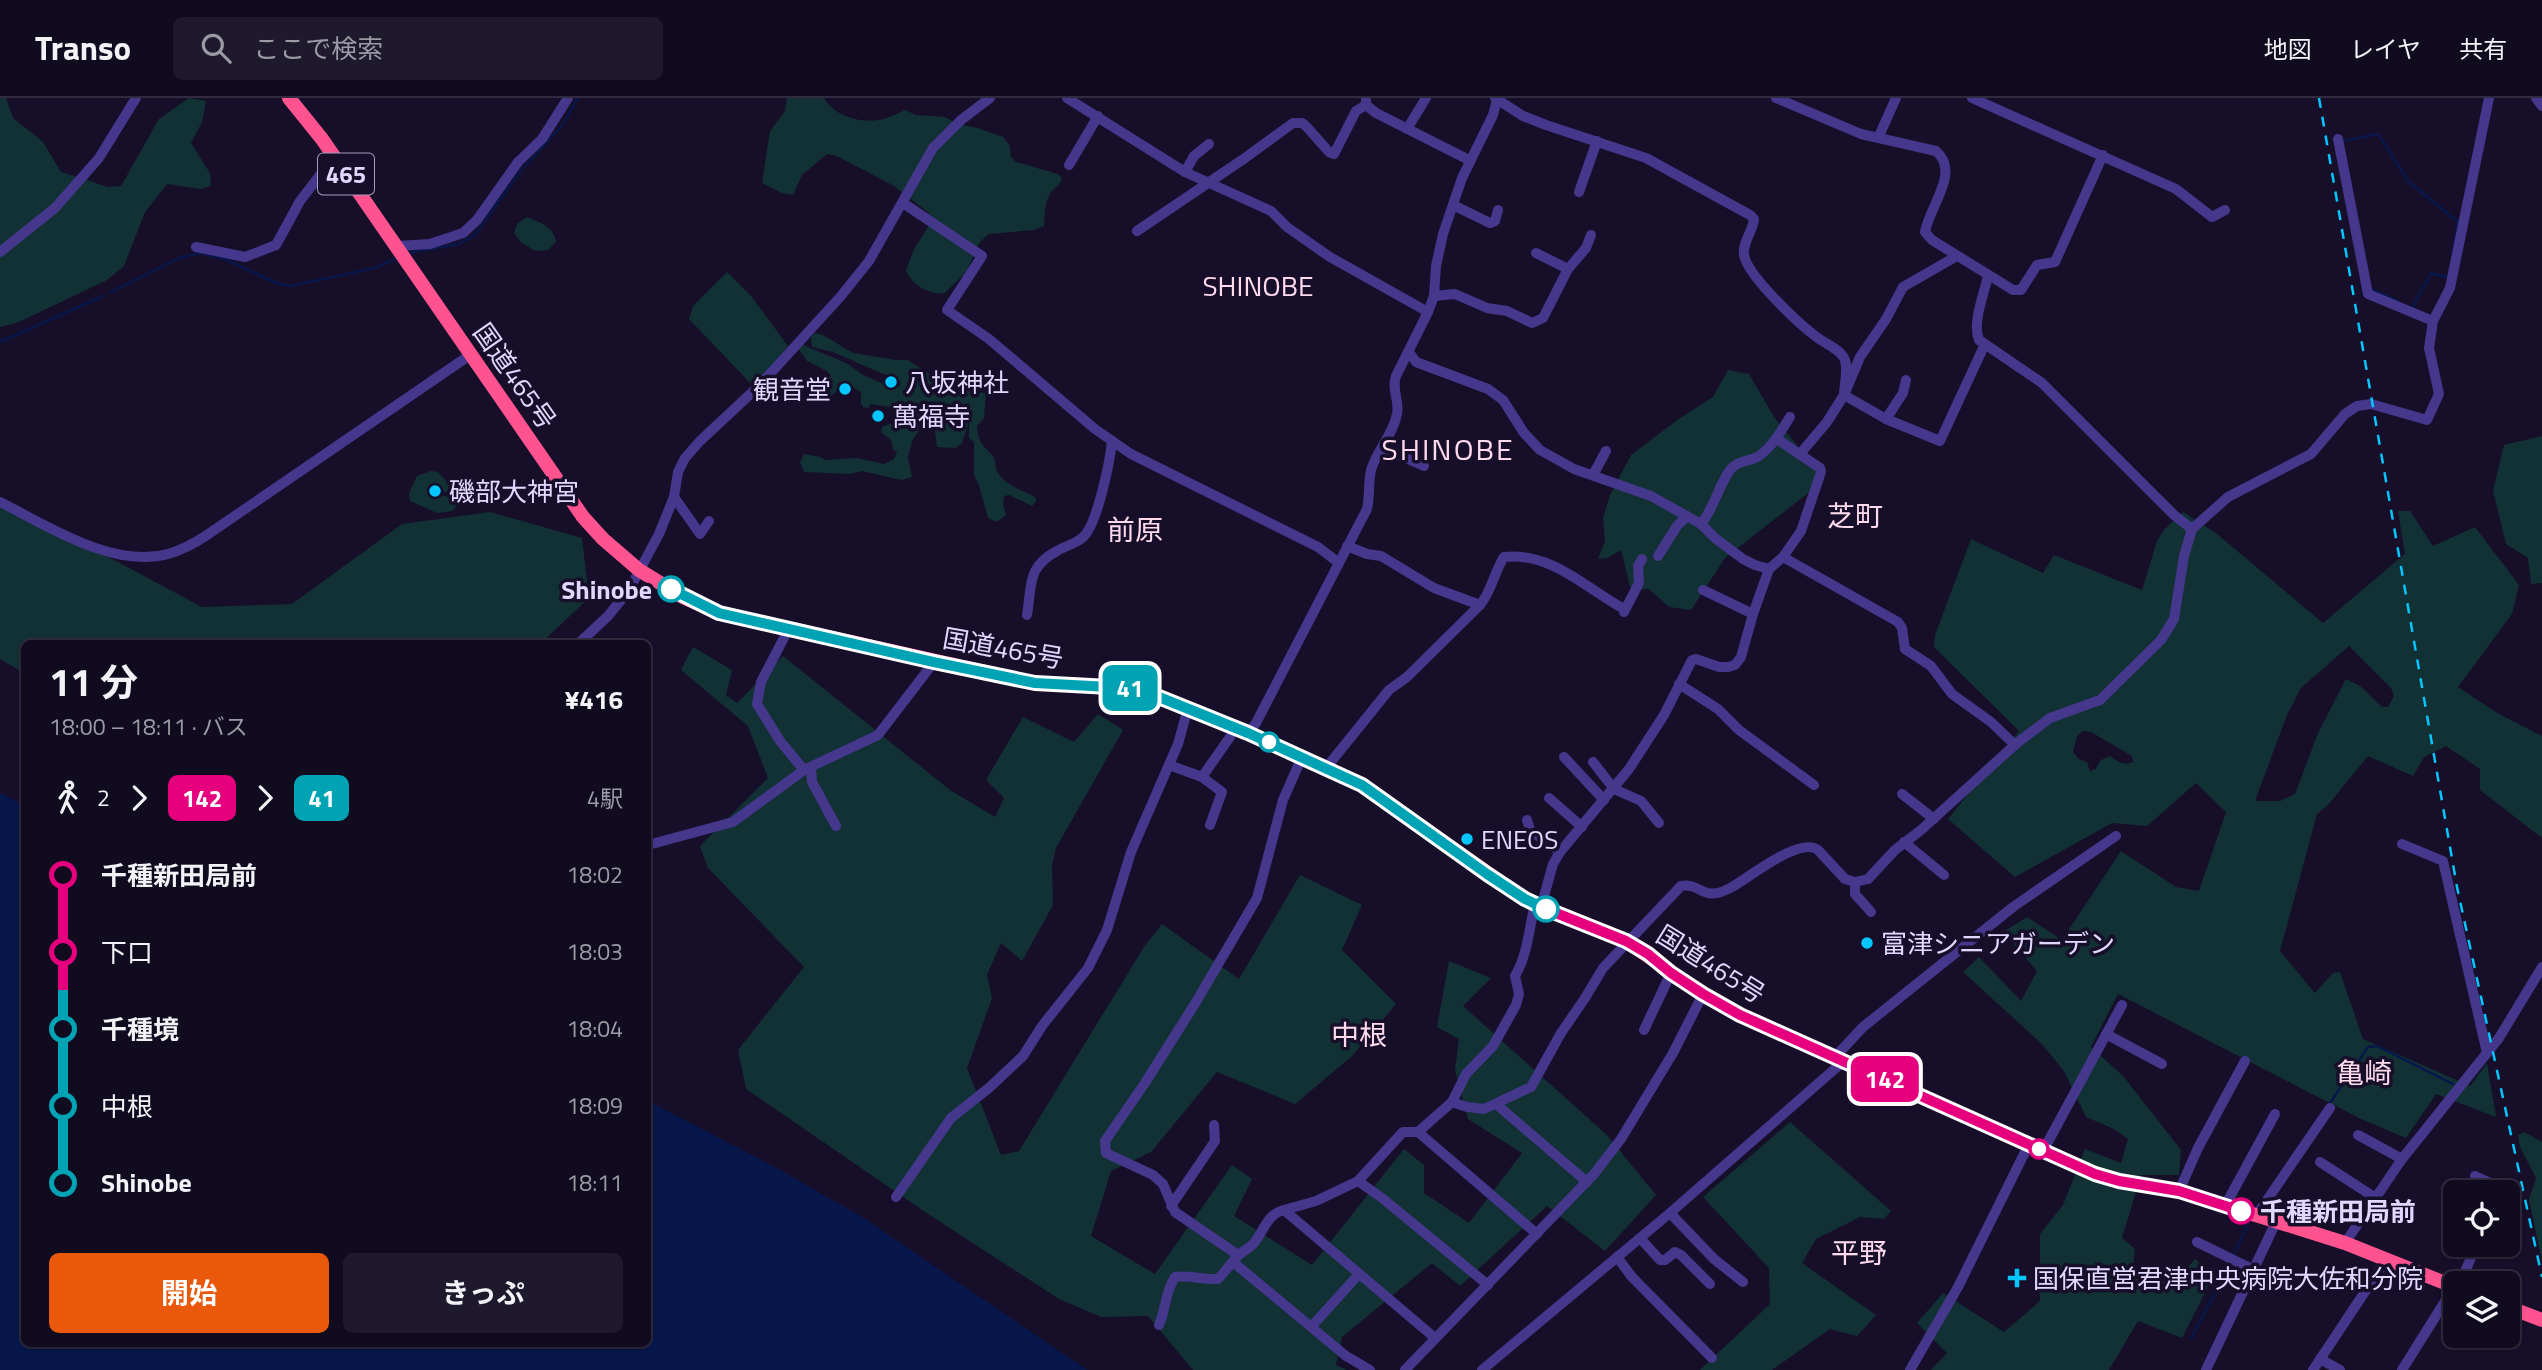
<!DOCTYPE html>
<html lang="ja">
<meta charset="utf-8">
<style>
:root{--surface:#110b20;--page:#1e192d;--text:#f1f3f6;--muted:#9c9ba5;--line:#302b3e;--accent:#ea580c}
body{margin:0;font-family:"Titillium Web","Noto Sans JP",sans-serif;background:var(--page);color:var(--text);height:100vh;display:flex;flex-direction:column;font-size:26px;white-space:nowrap}
*{box-sizing:border-box;margin:0}
p{font-size:23px;color:var(--muted)}
.icon{flex:none;width:38px;height:38px;fill:none;stroke:currentColor;stroke-width:2;stroke-linecap:round;stroke-linejoin:round}
.map{position:relative;flex:1;overflow:hidden}
.panel{position:absolute;left:21px;top:542px;width:630px;height:707px;display:flex;flex-direction:column;background:var(--surface);border-radius:10px;box-shadow:0 2px 5px #0004,0 0 0 2px var(--line)}
.panel>*{flex:none}
.badge{padding:0 14px;border-radius:10px;font-size:24px;line-height:46px}
.fabs{position:absolute;left:2443px;top:1082px;display:grid;gap:14px}
.fabs a{display:grid;place-items:center;width:77px;height:77px;border-radius:10px;background:var(--surface);box-shadow:0 2px 5px #0004,0 0 0 2px var(--line);font-size:35px}
.map>.badge{position:absolute;translate:-50% -50%;box-shadow:0 0 0 4px #fff}
.legs{display:flex;align-items:center;gap:10px;height:77px;padding:0 28px;font-size:23px}
.legs p{margin-inline-start:auto}
.summary{display:flex;align-items:center;justify-content:space-between;height:119px;padding:0 28px}
h1{font-size:38px;font-weight:700;line-height:52px}
.button{display:flex;gap:14px;margin-top:auto;padding:14px 28px}
.button a{flex:1;height:80px;border-radius:10px;background:var(--accent);color:#fff;font-size:28px;font-weight:700;line-height:80px;text-align:center}
.button a+a{background:var(--page);color:var(--text)}
ul{padding:0 28px;list-style:none}
li{display:flex;align-items:center;gap:24px;height:77px;font-size:26px}
li i{display:grid;place-items:center;width:10px;height:100%;margin:0 9px;background:currentColor}
li i::after{content:'';width:18px;height:18px;margin:-9px;border:5px solid;border-radius:50%;background:var(--surface)}
li p{margin-inline-start:auto}
li:first-child i{background:linear-gradient(#0000 50%,currentColor 0)}
li:last-child i{background:linear-gradient(currentColor 50%,#0000 0)}
header{display:flex;align-items:center;gap:42px;box-sizing:border-box;height:98px;padding:0 35px;background:var(--surface);border-bottom:2px solid var(--line)}
header strong{font-size:33px}
nav{display:flex;gap:38px;margin-inline-start:auto;font-size:24px}
.search{width:490px;height:63px;background:var(--page);display:flex;align-items:center;gap:18px;box-sizing:border-box;padding:0 24px;border-radius:10px;color:var(--muted);font-size:26px}
.map>svg:first-child{display:block}
.green{fill:#113134;fill-rule:evenodd}
.water{fill:#07174b}
.lines{fill:none;stroke-linecap:round;stroke-linejoin:round}
.stream{stroke:#07174b;stroke-width:2.5}
.minor{stroke:#45378c;stroke-width:10}
.highway{stroke:#ff538f;stroke-width:14}
.rail{stroke:#04c6ff;stroke-width:2.5;stroke-dasharray:10 9;stroke-linecap:butt}
.line-1-casing{stroke:#fff;stroke-width:16}
.line-2-casing{stroke:#fff;stroke-width:16}
.line-1{stroke:#e6007e;stroke-width:10}
.line-2{stroke:#00a3b4;stroke-width:10}
.poi-dot{fill:#04c6ff;stroke:#170f2a;stroke-width:2.5}
.stop-2-dot{fill:#fff;stroke:#00a3b4;stroke-width:3.5}
.stop-1-dot{fill:#fff;stroke:#e6007e;stroke-width:3.5}
.labels{text-anchor:middle;dominant-baseline:central;stroke-width:7;stroke-linejoin:round;paint-order:stroke}
.shield{fill:#170f2a;stroke:#a49cbf;stroke-width:2}
.shield-label{font-size:24px;font-weight:bold;fill:#e1d8ff}
.street-label{font-size:26px;fill:#e1d8ff;stroke:#170f2a}
.poi-label{font-size:26px;fill:#e1d8ff;stroke:#170f2a;text-anchor:start}
.stop-label{font-size:26px;font-weight:bold;fill:#e1d8ff;stroke:#170f2a;text-anchor:end}
.neighbourhood-label{font-size:28px;fill:#ffdaed;stroke:#170f2a}
.quarter-label{font-size:30px;letter-spacing:2px;fill:#ffdaed;stroke:#170f2a}
</style>
<header>
<strong>Transo</strong>
<div class="search"><svg class="icon" aria-label="search" viewBox="0 0 24 24"><circle cx="10" cy="10" r="6"/><path d="M15 15l6 6"/></svg>ここで検索</div>
<nav><a>地図</a><a>レイヤ</a><a>共有</a></nav>
</header>
<div class="map">
<svg width="2542" height="1272" viewBox="0 0 2542 1272">
<rect width="100%" height="100%" fill="#170f2a"/>
<g class="green">
<path d="M0 0H6L13 20 43 44 61 74 108 89 121 88 159 21 189 0 206 3 202 24 191 45 210 75 211 88 200 91 167 86 145 114 124 168 107 182 19 224 0 229Z"/>
<path d="M787 0H824C834 18 859 25 879 22 887 21 897 16 905 12L916 17 945 19 957 26 978 30 1003 39 1010 48 1011 59 1016 64 1058 76 1062 80C1060 88 1057 88 1052 93 1044 103 1045 116 1044 128L1034 132 989 136 980 144 966 174 945 195C931 198 910 186 906 172L914 151 930 126 929 115 894 88 837 58 827 56 802 77 793 97 782 95 762 85 770 33 785 13Z"/>
<path d="M527 119C540 124 554 129 556 144L548 152 535 153 521 144 514 135 517 126Z"/>
<path d="M727 174 751 198 788 248 754 289 689 221 693 208Z"/>
<path d="M815 235 823 237 853 255 896 262H908L939 282 970 290V296L977 297 981 294 986 296 984 320 977 328C978 345 983 347 992 357 997 362 994 368 997 373 1004 387 1022 392 1035 399L1036 403 1032 408 1009 397 1004 398 1003 407 1006 417 997 424 988 420 979 387 974 377V344L969 340V325L962 345 955 350 937 349 935 333 945 313C942 306 932 302 924 306L918 334 912 343 908 360 912 379 902 382 862 373 850 376 804 374 800 364 804 356 820 359 825 362 857 360 884 366 894 361 897 354 893 352 891 342 881 334 882 329 892 325 894 310 871 306 868 310 863 309 861 305V294L845 284 838 285 836 294 826 302 820 301 818 297 823 294 831 278 827 273 807 263 798 250 801 246 848 266 863 277 881 285 899 289 901 284 896 282 897 279 883 276 833 254 812 249 811 239Z"/>
<path d="M1728 272 1749 276 1774 319 1817 372 1816 389 1725 460 1691 512 1669 509 1649 491 1631 492 1621 452 1607 460 1598 461 1605 443 1603 420 1610 397 1631 357 1680 320 1713 299Z"/>
<path d="M2542 338V485L2531 486 2528 460 2506 446 2493 393 2504 347Z"/>
<path d="M431 373 438 374 455 393 454 396H447L440 389H434L430 397 435 399 442 397 450 400 458 407 452 413 437 415 410 403 409 395 417 378Z"/>
<path d="M0 401 202 509 292 506 402 426 490 414 582 440 589 500 540 546H24V575L0 561Z"/>
<path d="M2398 413H2410L2433 448 2475 429 2519 487 2512 516 2458 589 2497 615 2542 638V740L2480 692V671L2446 648 2424 659 2413 678 2368 658 2328 707 2317 716 2280 853 2315 895 2333 875 2340 874 2363 941 2470 988 2487 965 2496 1019 2436 996 2406 1040 2361 1021 2118 896 2091 949 2123 978 2181 1052 2179 1077H2141L2122 1140 2135 1151 2132 1174 2174 1186 2195 1161 2214 1177 2182 1240 2138 1223 2109 1272H1931L1947 1255 1917 1225 1943 1195 2004 1234 2040 1203V1136L2063 1107 2085 1051 2121 1065 2128 1041 2114 1031 2086 1019 2064 973 2042 946 1963 874 1979 859 2021 903 2037 873 2003 834 2027 819 2062 842 2121 753 2176 789 2199 793 2226 714 2196 685 2147 728 2112 725 2015 779 1948 721 2019 633 1934 549 1935 537 1971 441 2043 475 2054 457 2142 492 2157 443 2164 432 2183 414 2217 436 2323 525 2405 456ZM2349 548 2391 590 2394 598 2388 609H2382L2360 588 2346 581 2318 635 2295 696 2280 703H2257L2256 700 2287 617 2301 590ZM2083 633 2091 634 2132 658 2133 664C2124 668 2118 664 2110 658 2102 661 2099 663 2096 671L2090 673 2087 664 2079 661 2073 654 2077 638Z"/>
<path d="M693 549 732 572 726 597 737 605 783 558 950 692 995 719 1004 700 986 682 1023 619 1074 644 1098 616 1123 632 1056 750 1052 767 1053 807 1022 863 1001 845 987 877 992 900 967 970 1001 1057 1019 1053 1144 849 1162 826 1239 881 1300 777 1362 807 1342 852 1396 906 1352 958 1295 1006 1217 974 1151 1054 1111 1073 1091 1138 1155 1176 1232 1067 1252 1081 1234 1118 1312 1167 1404 1051 1424 1067V1095L1469 1125 1522 1055 1468 1021 1455 972 1459 941 1437 929 1449 863 1491 880 1463 908 1607 1037 1656 1097 1605 1153 1547 1108 1460 1188 1432 1165 1342 1239 1336 1267 1347 1272H1193L1148 1218 1101 1219 1059 1201 931 1118 746 991 738 952 804 869 708 770 700 748 768 680 748 628 681 572Z"/>
<path d="M1790 1024 1891 1113 1884 1121 1860 1119 1816 1141 1802 1165 1876 1217 1857 1238 1830 1231 1772 1272H1700L1770 1206 1769 1170 1703 1099Z"/>
<path d="M2524 1034 2542 1044V1164L2529 1101 2536 1080 2520 1049 2518 1037Z"/>
</g>
<path class="water" d="M0 695 24 707V1246H648V1003L775 1069 862 1119 1087 1272H0Z"/>
<g class="lines">
<g class="stream">
<path d="M2343 43 2378 36 2409 84 2458 124 2452 157"/>
<path d="M408 155 459 146 475 137 520 74 563 26 578 0"/>
<path d="M2371 191 2400 204"/>
<path d="M111 194 179 160 199 155 225 161 276 185 290 188 375 170 399 159"/>
<path d="M2412 210 2431 175 2445 179 2448 177"/>
<path d="M0 244 103 198"/>
<path d="M2328 1008 2368 949 2377 948 2453 986"/>
<path d="M2233 1159 2250 1121"/>
<path d="M2191 1241 2230 1165"/>
</g>
<g class="minor">
<path d="M1067 0 1185 74 1271 113 1287 129 1330 159 1428 214"/>
<path d="M1495 0 1523 18 1546 27 1646 60 1750 117 1754 121C1753 133 1742 145 1744 157 1747 177 1797 224 1814 237 1823 245 1839 250 1844 260 1849 269 1844 287 1844 297L1886 321 1940 343 1985 246"/>
<path d="M1776 0 1861 36 1936 53C1961 74 1929 109 1925 134L1932 142 2013 192H2021L2037 167 2055 164 2103 57"/>
<path d="M1972 0 2176 91 2212 119 2225 112"/>
<path d="M2536 0 2542 8"/>
<path d="M1366 2V7L1376 15 1469 62"/>
<path d="M1407 31 1426 0"/>
<path d="M1879 38 1896 0"/>
<path d="M2338 41 2368 196 2433 223"/>
<path d="M1069 67 1098 18"/>
<path d="M1185 74 1194 58 1209 46"/>
<path d="M1579 94 1597 43"/>
<path d="M903 105 982 158 947 212 989 241 1095 331 1131 356 1318 449 1339 465"/>
<path d="M1453 107 1490 125 1495 123 1498 112"/>
<path d="M1137 133 1245 60 1293 25H1302L1306 28 1329 54 1334 56 1356 13 1366 7"/>
<path d="M397 148 430 146 463 135 477 122 518 64 542 41 568 0"/>
<path d="M196 149 245 159 276 147 300 103 334 59"/>
<path d="M0 154 55 110 99 60 136 0"/>
<path d="M1536 155 1568 171"/>
<path d="M1988 178C1984 196 1972 225 1979 242L2042 285 2174 417 2192 431"/>
<path d="M1434 198 1455 196 1487 210 1507 213 1532 225 1543 220 1568 171 1586 150 1591 137"/>
<path d="M1409 254 1416 264 1488 291 1503 302 1524 335 1540 352 1574 371 1651 398 1701 426 1715 440 1743 461 1755 467 1769 471"/>
<path d="M1886 321 1903 295 1906 282"/>
<path d="M1383 350 1424 368"/>
<path d="M1800 356 1827 324 1844 297 1860 259 1886 221 1903 189 1957 158"/>
<path d="M1593 377 1606 353"/>
<path d="M674 399 700 436 709 423"/>
<path d="M0 404C48 428 113 471 168 456 182 452 195 445 207 437L470 257"/>
<path d="M1701 426C1714 410 1718 389 1730 372 1737 362 1749 364 1759 358 1773 348 1781 333 1790 319"/>
<path d="M1347 448 1367 456 1381 458 1434 490 1480 507"/>
<path d="M1658 458 1677 428 1687 418"/>
<path d="M1783 459 1898 524 1902 530 1905 551 1931 568 1952 596 1991 624 2015 647"/>
<path d="M1703 492 1753 516"/>
<path d="M1624 514 1639 485 1638 468 1642 461"/>
<path d="M1027 517C1032 486 1027 469 1057 453 1065 448 1075 446 1082 440 1097 429 1110 363 1112 343"/>
<path d="M788 532 761 584 757 606 780 643 804 672"/>
<path d="M578 546 608 518 629 492 659 436 674 399 678 374 685 360 700 343 759 288 841 198 869 163 933 50 961 22 990 0"/>
<path d="M1679 586 1718 611 1739 632 1814 687"/>
<path d="M1248 635 1256 625 1367 411C1370 399 1368 385 1371 372 1377 352 1393 337 1397 316 1400 303 1391 291 1396 278L1428 214 1434 198 1436 168 1443 136 1462 80 1493 17 1497 2"/>
<path d="M1564 659 1604 702"/>
<path d="M1593 664 1614 691 1641 703 1659 725"/>
<path d="M1169 667 1202 679 1222 694 1210 727"/>
<path d="M811 669 812 684 836 728"/>
<path d="M1326 670 1389 592 1407 579 1480 507C1492 493 1494 474 1504 459 1552 454 1585 490 1624 511"/>
<path d="M1202 679 1230 639"/>
<path d="M1902 696 1934 721"/>
<path d="M1549 700 1582 729"/>
<path d="M1527 722 1530 732 1560 754"/>
<path d="M1904 744 1944 777"/>
<path d="M2402 746 2443 763 2487 955"/>
<path d="M648 747 733 724 804 672 878 637 934 564"/>
<path d="M1855 784V796L1871 814"/>
<path d="M1541 809 1553 766 1560 754 1629 671 1664 617 1692 562 1696 561 1719 569H1728L1735 567 1741 559 1753 516 1769 471 1783 459 1801 433 1821 374 1820 370 1777 341"/>
<path d="M1644 932 1671 875"/>
<path d="M2106 936 2162 966"/>
<path d="M1836 958 1863 929 2013 809 2116 738"/>
<path d="M1452 1004 1467 1009 1484 1011 1531 989 1561 935 1585 900 1603 870 1681 788C1702 784 1702 806 1732 789 1750 779 1800 738 1818 752L1845 781 1855 784 1868 781 1895 752 1921 732 2017 645 2050 620 2100 602 2161 542 2174 521 2184 458 2192 431 2228 399 2311 356 2345 316 2357 308 2371 306 2427 322 2439 296 2429 250 2433 223 2450 190 2489 0"/>
<path d="M1496 1006 1587 1084"/>
<path d="M1418 1034 1452 1004 1466 976 1493 948 1516 907 1519 896 1515 878C1528 856 1529 830 1535 806"/>
<path d="M2358 1037 2402 1061"/>
<path d="M2043 1053 2122 907"/>
<path d="M2320 1064 2374 1099"/>
<path d="M2475 1078 2501 1090 2500 1094"/>
<path d="M1358 1083 1382 1100 1488 1187"/>
<path d="M2179 1093 2198 1050 2245 963"/>
<path d="M896 1099 951 1020 990 989 1023 958 1042 928 1088 870 1107 832 1131 754 1178 646 1188 610"/>
<path d="M1171 1108 1215 1043 1214 1027"/>
<path d="M2225 1108 2275 1016"/>
<path d="M1284 1112 1316 1103 1358 1083 1403 1034H1418L1537 1136"/>
<path d="M1670 1115 1714 1161 1743 1184"/>
<path d="M2256 1118 2330 1010"/>
<path d="M1640 1140 1660 1162H1665L1675 1154 1681 1157 1710 1186"/>
<path d="M2197 1144 2254 1172"/>
<path d="M2345 1145 2402 1061 2499 940 2542 869"/>
<path d="M1238 1157 1175 1114 1163 1086 1153 1077 1106 1055 1105 1043 1145 985 1196 904 1257 800 1283 702 1302 659"/>
<path d="M1617 1159 1632 1179 1712 1260"/>
<path d="M1233 1164 1346 1258 1370 1272"/>
<path d="M2460 1185 2477 1146"/>
<path d="M1159 1227C1166 1211 1165 1194 1175 1179 1190 1177 1203 1182 1218 1181 1225 1174 1230 1166 1237 1159 1242 1153 1249 1151 1254 1145 1264 1133 1267 1116 1284 1112L1435 1240"/>
<path d="M1312 1228 1359 1176"/>
<path d="M2320 1261 2340 1272"/>
<path d="M1405 1272 1594 1076 1621 1041 1673 955 1703 896"/>
<path d="M1482 1272 1670 1115 1845 962"/>
<path d="M1910 1272 1958 1189 2029 1046"/>
<path d="M2206 1272 2276 1124"/>
<path d="M2313 1272 2386 1162"/>
<path d="M2402 1272 2454 1189"/>
</g>
<g class="highway">
<path d="M289 0 322 41 583 419 603 441 639 472 683 499 719 515 1035 585 1128 590 1188 610 1248 635 1362 687 1525 801 1626 843 1703 896 1740 917 2095 1076 2119 1083 2179 1093 2345 1145 2455 1189"/>
<path d="M2508 1209 2542 1222"/>
</g>
<path class="rail" d="M2319 0 2457 789 2542 1179"/>
</g>
<g class="lines">
<defs>
<path id="line-1" d="M1546 811 1626 843 1648 856 1671 875 1703 896 1740 917 2095 1076 2119 1083 2179 1093 2241 1113"/>
<path id="line-2" d="M671 491 719 515 934 564 1035 585 1128 590 1149 595 1248 635 1362 687 1487 776 1525 801 1546 811"/>
</defs>
<use href="#line-1" class="line-1-casing"/>
<use href="#line-2" class="line-2-casing"/>
<use href="#line-1" class="line-1"/>
<use href="#line-2" class="line-2"/>
</g>
<g class="poi-dot">
<circle cx="891" cy="284" r="7"/>
<circle cx="845" cy="291" r="7"/>
<circle cx="878" cy="318" r="7"/>
<circle cx="435" cy="393" r="7"/>
<circle cx="1467" cy="741" r="7"/>
<circle cx="1867" cy="845" r="7"/>
<path d="M2013.5 1169.5h7v7h7v7h-7v7h-7v-7h-7v-7h7z"/>
</g>
<g class="stop-2-dot">
<circle cx="671" cy="491" r="12"/>
<circle cx="1269" cy="644" r="9"/>
<circle cx="1546" cy="811" r="12"/>
</g>
<g class="stop-1-dot">
<circle cx="2039" cy="1051" r="9"/>
<circle cx="2241" cy="1113" r="12"/>
</g>
<g class="labels">
<rect class="shield" x="318" y="55.5" width="56" height="41" rx="5"/>
<g class="shield-label">
<text x="346" y="76">465</text>
</g>
<g class="street-label">
<text transform="translate(515 278) rotate(55)">国道465号</text>
<text transform="translate(1003 550) rotate(10)">国道465号</text>
<text transform="translate(1711 866) rotate(32)">国道465号</text>
</g>
<g class="poi-label">
<text x="905" y="284">八坂神社</text>
<text x="831" y="291" text-anchor="end">観音堂</text>
<text x="892" y="318">萬福寺</text>
<text x="449" y="393">磯部大神宮</text>
<text x="1481" y="741">ENEOS</text>
<text x="1881" y="845">富津シニアガーデン</text>
<text x="2033" y="1180">国保直営君津中央病院大佐和分院</text>
</g>
<g class="stop-label">
<text x="652" y="491">Shinobe</text>
<text x="2260" y="1113" text-anchor="start">千種新田局前</text>
</g>
<g class="neighbourhood-label">
<text x="1258" y="187">SHINOBE</text>
<text x="1855" y="417">芝町</text>
<text x="1135" y="431">前原</text>
<text x="1359" y="936">中根</text>
<text x="2364" y="974">亀崎</text>
<text x="1859" y="1154">平野</text>
</g>
<g class="quarter-label">
<text x="1448" y="351">SHINOBE</text>
</g>
</g>
</svg>
<div class="fabs">
<a><svg class="icon" aria-label="locate" viewBox="0 0 24 24"><circle cx="12" cy="12" r="6"/><path d="M12 2v4M12 18v4M2 12h4M18 12h4"/></svg></a>
<a><svg class="icon" aria-label="layers" viewBox="0 0 24 24"><path d="M12 4l9 5-9 5-9-5zM3 14l9 5 9-5"/></svg></a>
</div>
<b class="badge" style="left:1885px;top:981px;background:#e6007e;color:#fff">142</b>
<b class="badge" style="left:1130px;top:590px;background:#00a3b4;color:#fff">41</b>
<section class="panel">
<div class="summary"><div><h1>11 分</h1><p>18:00 – 18:11 · バス</p></div><b>¥416</b></div>
<div class="legs"><svg class="icon" aria-label="walk" viewBox="0 0 24 24"><circle cx="13" cy="4" r="2"/><path d="M13 8l-2 6 4 7M11 14l-3 7M7 12l3-4h3l4 4"/></svg>2<svg class="icon" aria-label="forward" viewBox="0 0 24 24"><path d="M9 5l7 7-7 7"/></svg><b class="badge" style="background:#e6007e;color:#fff">142</b><svg class="icon" aria-label="forward" viewBox="0 0 24 24"><path d="M9 5l7 7-7 7"/></svg><b class="badge" style="background:#00a3b4;color:#fff">41</b><p>4駅</p></div>
<ul>
<li><i style="color:#e6007e"></i><b>千種新田局前</b><p>18:02</p></li>
<li><i style="color:#e6007e"></i><span>下口</span><p>18:03</p></li>
<li><i style="color:#00a3b4"></i><b>千種境</b><p>18:04</p></li>
<li><i style="color:#00a3b4"></i><span>中根</span><p>18:09</p></li>
<li><i style="color:#00a3b4"></i><b>Shinobe</b><p>18:11</p></li>
</ul>
<div class="button"><a>開始</a><a>きっぷ</a></div>
</section>
</div>
